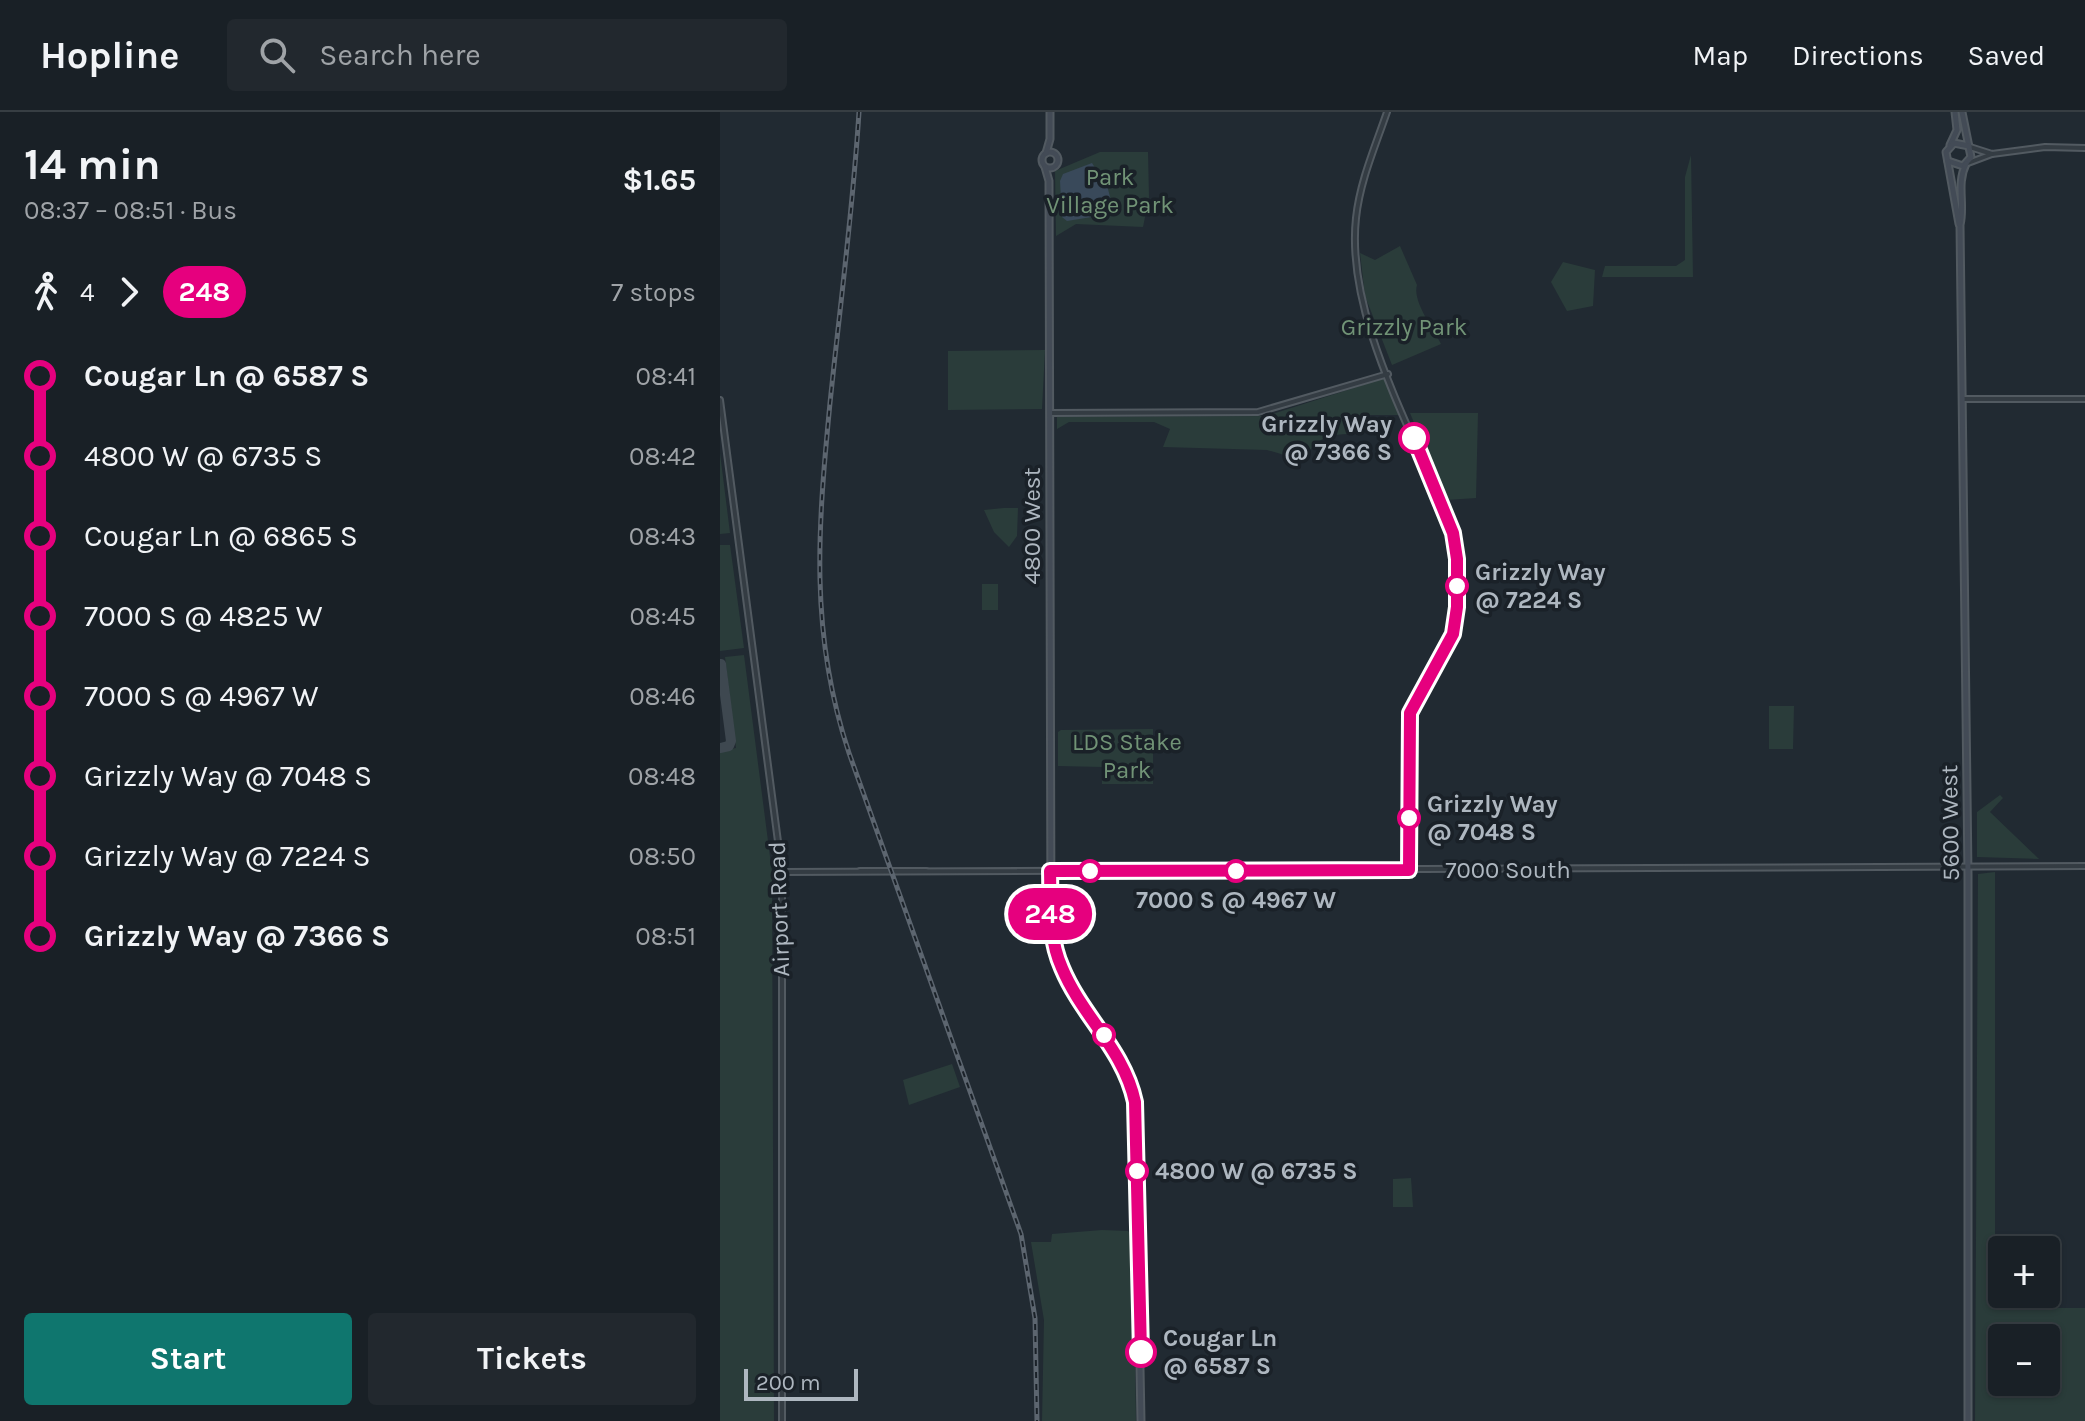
<!DOCTYPE html>
<meta charset="utf-8">
<style>
:root{--surface:#192026;--page:#22282e;--text:#f1f3f6;--muted:#9fa3a7;--line:#373e43;--accent:#0f766e}
body{margin:0;font-family:Karla,sans-serif;background:var(--page);color:var(--text);height:100vh;display:flex;flex-direction:column;font-size:30px;white-space:nowrap}
*{box-sizing:border-box;margin:0}
p{font-size:26px;color:var(--muted)}
.icon{flex:none;width:44px;height:44px;fill:none;stroke:currentColor;stroke-width:2;stroke-linecap:round;stroke-linejoin:round}
.map{position:relative;flex:1;overflow:hidden}
.details{display:flex;flex-direction:column;background:var(--surface);width:720px}
.details>*{flex:none}
.badge{padding:0 16px;border-radius:26px;font-size:28px;line-height:52px}
.controls{position:absolute;left:1268px;top:1124px;display:grid;gap:16px}
.controls a{display:grid;place-items:center;width:72px;height:72px;border-radius:8px;background:var(--surface);box-shadow:0 2px 6px #0004,0 0 0 2px var(--line);font-size:40px}
.scale{position:absolute;left:24px;bottom:20px;width:114px;box-sizing:border-box;padding-left:8px;border:4px solid #aeb7c0;border-top:0;font-size:22px;line-height:28px;white-space:nowrap;color:#aeb7c0;-webkit-text-stroke:6px #1a2128;paint-order:stroke}
.map>.badge{position:absolute;translate:-50% -50%;box-shadow:0 0 0 4px #fff}
.legs{display:flex;align-items:center;gap:12px;height:88px;padding:0 24px;font-size:26px}
.legs p{margin-inline-start:auto}
.overview{display:flex;align-items:center;justify-content:space-between;height:136px;padding:0 24px}
h1{font-size:44px;font-weight:700;line-height:60px}
.cta{display:flex;gap:16px;margin-top:auto;padding:16px 24px}
.cta a{flex:1;height:92px;border-radius:8px;background:var(--accent);color:#fff;font-size:32px;font-weight:700;line-height:92px;text-align:center}
.cta a+a{background:var(--page);color:var(--text)}
ul{padding:0 24px;list-style:none}
li{display:flex;align-items:center;gap:28px;height:80px;font-size:30px}
li i{display:grid;place-items:center;width:12px;height:100%;margin:0 10px;background:currentColor}
li i::after{content:'';width:20px;height:20px;margin:-10px;border:6px solid;border-radius:50%;background:var(--surface)}
li p{margin-inline-start:auto}
li:first-child i{background:linear-gradient(#0000 50%,currentColor 0)}
li:last-child i{background:linear-gradient(currentColor 50%,#0000 0)}
header{display:flex;align-items:center;gap:48px;box-sizing:border-box;height:112px;padding:0 40px;background:var(--surface);border-bottom:2px solid var(--line)}
header strong{font-size:38px}
nav{display:flex;gap:44px;margin-inline-start:auto;font-size:28px}
.search{width:560px;height:72px;background:var(--page);display:flex;align-items:center;gap:20px;box-sizing:border-box;padding:0 28px;border-radius:8px;color:var(--muted);font-size:30px}
main{display:flex;flex:1;min-height:0}
.map>svg:first-child{display:block}
.green{fill:#2a3c3a;fill-rule:evenodd}
.water{fill:#39495a}
.lines{fill:none;stroke-linecap:round;stroke-linejoin:round}
.taxiway{stroke:#3e4850;stroke-width:10}
.tertiary-casing{stroke:#525a61;stroke-width:8}
.secondary-casing{stroke:#525a61;stroke-width:9}
.tertiary{stroke:#343c43;stroke-width:4}
.secondary{stroke:#434b56;stroke-width:5}
.rail-casing{stroke:#5c656f;stroke-width:5}
.rail{stroke:#1a2128;stroke-width:2;stroke-dasharray:6;stroke-linecap:butt}
.line-1-casing{stroke:#fff;stroke-width:18}
.line-1{stroke:#e6007e;stroke-width:12}
.stop-1-dot{fill:#fff;stroke:#e6007e;stroke-width:4}
.labels{text-anchor:middle;dominant-baseline:central;stroke-width:7;stroke-linejoin:round;paint-order:stroke}
.park-label{font-size:24px;fill:#719376;stroke:#1a2128}
.stop-label{font-size:24px;font-weight:bold;fill:#aeb7c0;stroke:#1a2128;text-anchor:start}
.street-label{font-size:24px;fill:#aeb7c0;stroke:#1a2128}
</style>
<header>
<strong>Hopline</strong>
<div class="search"><svg class="icon" aria-label="search" viewBox="0 0 24 24"><circle cx="10" cy="10" r="6"/><path d="M15 15l6 6"/></svg>Search here</div>
<nav><a>Map</a><a>Directions</a><a>Saved</a></nav>
</header>
<main>
<section class="details">
<div class="overview"><div><h1>14 min</h1><p>08:37 – 08:51 · Bus</p></div><b>$1.65</b></div>
<div class="legs"><svg class="icon" aria-label="walk" viewBox="0 0 24 24"><circle cx="13" cy="4" r="2"/><path d="M13 8l-2 6 4 7M11 14l-3 7M7 12l3-4h3l4 4"/></svg>4<svg class="icon" aria-label="forward" viewBox="0 0 24 24"><path d="M9 5l7 7-7 7"/></svg><b class="badge" style="background:#e6007e;color:#fff">248</b><p>7 stops</p></div>
<ul>
<li><i style="color:#e6007e"></i><b>Cougar Ln @ 6587 S</b><p>08:41</p></li>
<li><i style="color:#e6007e"></i><span>4800 W @ 6735 S</span><p>08:42</p></li>
<li><i style="color:#e6007e"></i><span>Cougar Ln @ 6865 S</span><p>08:43</p></li>
<li><i style="color:#e6007e"></i><span>7000 S @ 4825 W</span><p>08:45</p></li>
<li><i style="color:#e6007e"></i><span>7000 S @ 4967 W</span><p>08:46</p></li>
<li><i style="color:#e6007e"></i><span>Grizzly Way @ 7048 S</span><p>08:48</p></li>
<li><i style="color:#e6007e"></i><span>Grizzly Way @ 7224 S</span><p>08:50</p></li>
<li><i style="color:#e6007e"></i><b>Grizzly Way @ 7366 S</b><p>08:51</p></li>
</ul>
<div class="cta"><a>Start</a><a>Tickets</a></div>
</section>
<div class="map">
<svg width="1365" height="1309" viewBox="0 0 1365 1309">
<rect width="100%" height="100%" fill="#212a32"/>
<g class="green">
<path d="M380 40H428L429 85 423 115 356 112 336 124 335 59Z"/>
<path d="M971 43 973 165H882L885 154H956L965 148V65Z"/>
<path d="M680 134 697 173C692 189 713 216 721 232L672 253 645 184 640 141 655 148Z"/>
<path d="M843 150 875 158 873 194 847 199 831 170Z"/>
<path d="M325 238 322 297 228 298V239Z"/>
<path d="M665 266 679 303H630L628 322C598 323 596 331 578 353L561 342 547 338 443 335 450 317 434 310H349L337 317V305L546 304Z"/>
<path d="M690 301H758L756 386 726 388Z"/>
<path d="M0 341 10 421 0 422Z"/>
<path d="M284 396H298L297 424 289 435 274 420 264 398Z"/>
<path d="M0 433H10L24 536 0 539Z"/>
<rect x="262" y="472" width="16" height="26"/>
<path d="M24 543 52 760 54 1309H0V639L16 636 5 545Z"/>
<path d="M1049 594H1074L1073 637H1049Z"/>
<path d="M433 617V672H382V655L338 654V620L341 618Z"/>
<path d="M1280 683 1283 686 1270 700 1319 747 1257 745V700Z"/>
<path d="M1275 760V1150H1282V1182H1324V1196H1365V1309H1255L1258 762ZM1326 1226V1270H1282V1226Z"/>
<path d="M232 952 240 975 189 993 183 968Z"/>
<path d="M691 1066 693 1095H673V1067Z"/>
<path d="M382 1118 408 1119 413 1125 416 1309H322L324 1208 311 1130H331L332 1122Z"/>
</g>
<path class="water" d="M372 51 388 77 393 97 390 102 347 109 342 105 340 69 343 62Z"/>
<g class="lines">
<path class="taxiway" d="M0 636 9 634 11 629 1 552"/>
<defs>
<g id="tertiary">
<path d="M667 0C655 35 640 69 636 106 625 208 698 326 733 421L737 447 736 513 692 594 689 607V758"/>
<path d="M1250 35 1272 42 1325 35 1365 36"/>
<path d="M1248 51 1272 42"/>
<path d="M1242 287H1365"/>
<path d="M0 288 62 760V1309"/>
<path d="M330 301 538 300 668 262"/>
<path d="M140 759H206"/>
<path d="M62 760 1365 754"/>
</g>
<g id="secondary">
<path d="M1230 33 1237 18 1235 0"/>
<circle cx="330" cy="48" r="8"/>
<path d="M326 41 330 27V0"/>
<path d="M1228 49 1243 54 1251 45 1242 0"/>
<path d="M1246 52C1236 72 1245 92 1240 113L1248 762V1309"/>
<path d="M325 55 329 69 331 811C338 881 402 923 415 990L421 1309"/>
<path d="M1239 112 1226 40 1234 31 1249 34"/>
</g>
</defs>
<use href="#tertiary" class="tertiary-casing"/>
<use href="#secondary" class="secondary-casing"/>
<use href="#tertiary" class="tertiary"/>
<use href="#secondary" class="secondary"/>
<defs>
<path id="rail" d="M139 0C133 97 120 194 110 291 98 415 89 521 129 641L301 1122 315 1206 317 1309"/>
</defs>
<use href="#rail" class="rail-casing"/>
<use href="#rail" class="rail"/>
</g>
<g class="lines">
<defs>
<path id="line-1" d="M421 1240 415 990C404 938 362 904 342 856 328 825 331 792 330 759L689 758 690 601 733 522 737 495V447L733 421 694 326"/>
</defs>
<use href="#line-1" class="line-1-casing"/>
<use href="#line-1" class="line-1"/>
</g>
<g class="stop-1-dot">
<circle cx="694" cy="326" r="14"/>
<circle cx="737" cy="474" r="10"/>
<circle cx="689" cy="706" r="10"/>
<circle cx="370" cy="759" r="10"/>
<circle cx="516" cy="759" r="10"/>
<circle cx="384" cy="923" r="10"/>
<circle cx="417" cy="1059" r="10"/>
<circle cx="421" cy="1240" r="14"/>
</g>
<g class="labels">
<g class="park-label">
<text x="390" y="65">Park<tspan x="390" dy="28">Village Park</tspan></text>
<text x="684" y="215">Grizzly Park</text>
<text x="407" y="630">LDS Stake<tspan x="407" dy="28">Park</tspan></text>
</g>
<g class="stop-label">
<text x="672" y="312" text-anchor="end">Grizzly Way<tspan x="672" dy="28">@ 7366 S</tspan></text>
<text x="755" y="460">Grizzly Way<tspan x="755" dy="28">@ 7224 S</tspan></text>
<text x="707" y="692">Grizzly Way<tspan x="707" dy="28">@ 7048 S</tspan></text>
<text x="516" y="788" text-anchor="middle">7000 S @ 4967 W</text>
<text x="435" y="1059">4800 W @ 6735 S</text>
<text x="443" y="1226">Cougar Ln<tspan x="443" dy="28">@ 6587 S</tspan></text>
</g>
<g class="street-label">
<text transform="translate(312 414) rotate(-90)">4800 West</text>
<text transform="translate(1230 711) rotate(-91)">5600 West</text>
<text x="788" y="758">7000 South</text>
<text transform="translate(59 797) rotate(-92)">Airport Road</text>
</g>
</g>
</svg>
<div class="controls">
<a>+</a>
<a>−</a>
</div>
<div class="scale">200 m</div>
<b class="badge" style="left:330px;top:802px;background:#e6007e;color:#fff">248</b>
</div>
</main>
